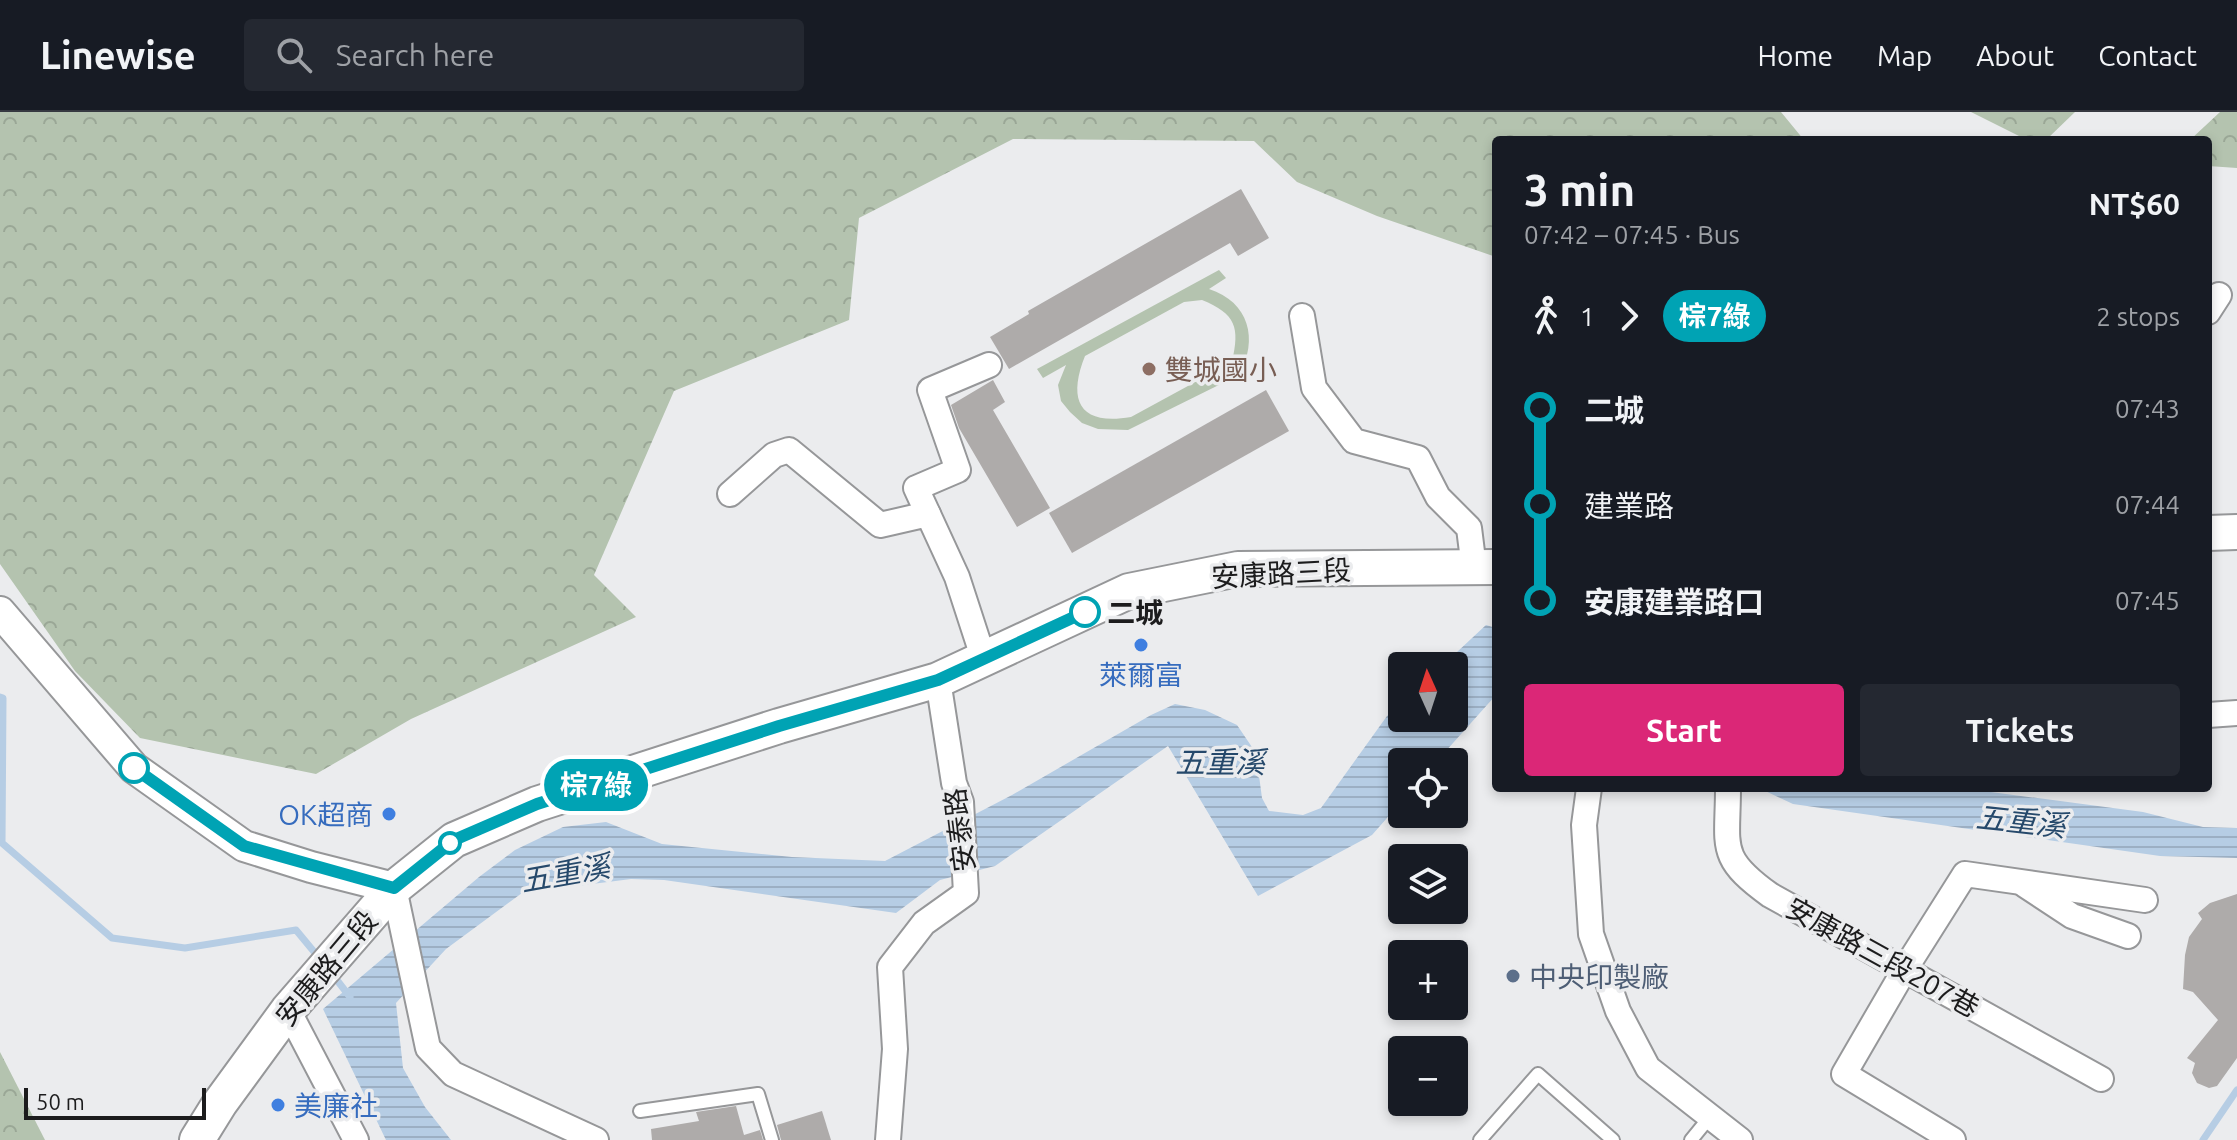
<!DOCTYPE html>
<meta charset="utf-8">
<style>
:root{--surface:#171b24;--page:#242831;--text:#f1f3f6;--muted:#9ea1a6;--line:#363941;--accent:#db2777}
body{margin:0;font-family:Ubuntu,"Noto Sans TC",sans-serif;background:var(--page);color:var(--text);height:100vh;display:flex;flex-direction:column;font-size:30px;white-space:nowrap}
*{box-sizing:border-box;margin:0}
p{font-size:26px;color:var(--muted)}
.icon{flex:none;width:44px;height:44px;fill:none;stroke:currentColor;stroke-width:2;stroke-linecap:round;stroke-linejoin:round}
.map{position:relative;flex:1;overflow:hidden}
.details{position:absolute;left:1492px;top:24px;width:720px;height:656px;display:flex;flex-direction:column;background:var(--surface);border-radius:8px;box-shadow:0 4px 12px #0003}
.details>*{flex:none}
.badge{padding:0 16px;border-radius:26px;font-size:28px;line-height:52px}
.needle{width:52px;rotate:357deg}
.tools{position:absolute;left:1388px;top:540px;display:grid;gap:16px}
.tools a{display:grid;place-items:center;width:80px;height:80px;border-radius:8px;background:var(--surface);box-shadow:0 4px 12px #0003;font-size:40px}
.scale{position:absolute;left:24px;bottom:20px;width:182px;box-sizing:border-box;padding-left:8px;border:4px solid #1c1c1d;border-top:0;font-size:22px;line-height:28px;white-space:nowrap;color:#1c1c1d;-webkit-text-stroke:6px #ebecee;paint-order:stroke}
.map>.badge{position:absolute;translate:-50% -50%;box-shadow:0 0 0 4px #fff}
.legs{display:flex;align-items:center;gap:12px;height:88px;padding:0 32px;font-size:26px}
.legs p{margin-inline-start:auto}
.headline{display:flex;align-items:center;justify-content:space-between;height:136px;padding:0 32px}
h1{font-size:44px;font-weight:700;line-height:60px}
.primary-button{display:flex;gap:16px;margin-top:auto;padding:16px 32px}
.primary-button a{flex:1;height:92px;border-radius:8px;background:var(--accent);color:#fff;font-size:32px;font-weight:700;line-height:92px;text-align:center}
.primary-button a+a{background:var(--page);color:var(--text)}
ul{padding:0 32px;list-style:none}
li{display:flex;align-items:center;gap:28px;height:96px;font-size:30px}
li i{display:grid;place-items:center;width:12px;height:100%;margin:0 10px;background:currentColor}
li i::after{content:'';width:20px;height:20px;margin:-10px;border:6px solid;border-radius:50%;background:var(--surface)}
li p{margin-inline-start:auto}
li:first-child i{background:linear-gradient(#0000 50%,currentColor 0)}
li:last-child i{background:linear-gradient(currentColor 50%,#0000 0)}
header{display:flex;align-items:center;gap:48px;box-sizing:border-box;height:112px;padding:0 40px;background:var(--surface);border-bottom:2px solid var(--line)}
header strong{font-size:38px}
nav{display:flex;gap:44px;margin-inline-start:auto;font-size:28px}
.search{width:560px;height:72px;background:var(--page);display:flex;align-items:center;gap:20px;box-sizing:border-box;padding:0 28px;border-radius:8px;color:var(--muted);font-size:30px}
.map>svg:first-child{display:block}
.forest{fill:url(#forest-crowns)}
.garden{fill:#b4c3af;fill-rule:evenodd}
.water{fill:url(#water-rules)}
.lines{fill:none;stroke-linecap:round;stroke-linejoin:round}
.stream{stroke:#b6cde4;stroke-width:7}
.building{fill:#aeabaa}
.service-casing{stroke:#969799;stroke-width:16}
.minor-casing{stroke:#969799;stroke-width:28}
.tertiary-casing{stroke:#969799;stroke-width:34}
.secondary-casing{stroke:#969799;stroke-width:38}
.service{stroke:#fff;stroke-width:12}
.minor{stroke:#fff;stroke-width:24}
.tertiary{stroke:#fff;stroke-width:30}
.secondary{stroke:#fff;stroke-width:34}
.line-1-casing{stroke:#fff;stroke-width:18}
.line-1{stroke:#00a3b4;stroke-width:12}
.education-dot{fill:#8d6e63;stroke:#ebecee;stroke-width:3}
.stop-1-dot{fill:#fff;stroke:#00a3b4;stroke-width:4}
.shop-dot{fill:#3f7fe0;stroke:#ebecee;stroke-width:3}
.service-dot{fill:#5c6f8a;stroke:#ebecee;stroke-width:3}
.labels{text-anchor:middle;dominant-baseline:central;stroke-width:7;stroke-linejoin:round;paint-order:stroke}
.education-label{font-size:28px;fill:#785e54;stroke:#ebecee;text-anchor:start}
.street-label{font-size:28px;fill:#1c1c1d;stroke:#ebecee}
.stop-label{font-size:28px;font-weight:bold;fill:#1c1c1d;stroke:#ebecee;text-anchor:start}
.shop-label{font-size:28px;fill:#366cbe;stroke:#ebecee}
.service-label{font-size:28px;fill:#4e5e75;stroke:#ebecee;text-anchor:start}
.water-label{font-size:30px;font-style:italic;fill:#26496b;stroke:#ebecee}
</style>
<header>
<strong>Linewise</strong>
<div class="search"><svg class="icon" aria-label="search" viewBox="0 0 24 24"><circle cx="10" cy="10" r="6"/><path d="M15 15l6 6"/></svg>Search here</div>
<nav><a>Home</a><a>Map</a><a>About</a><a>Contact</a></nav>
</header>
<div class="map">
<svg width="2237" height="1028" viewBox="0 0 2237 1028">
<defs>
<pattern id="forest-crowns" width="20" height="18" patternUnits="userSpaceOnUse" patternTransform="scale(2)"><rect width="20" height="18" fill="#b4c3af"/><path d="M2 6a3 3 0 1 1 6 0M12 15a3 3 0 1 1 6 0" fill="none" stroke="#9aa796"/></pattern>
<pattern id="water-rules" width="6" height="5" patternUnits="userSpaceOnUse" patternTransform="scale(2)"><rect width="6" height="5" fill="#b6cde4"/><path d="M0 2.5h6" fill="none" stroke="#9cafc3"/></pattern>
</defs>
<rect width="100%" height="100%" fill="#ebecee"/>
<g class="forest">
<path d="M0 0H1781L1804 28H1496V145L1377 104 1297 70 1254 29 1013 27 859 106 849 208 674 279 594 463 636 505 411 607 316 662 140 626 75 559 0 452Z"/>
<path d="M1971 0H2075L2046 28H2027Z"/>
<path d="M2220 0H2237V56L2208 54V28H2190Z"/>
<path d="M0 940 45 1028H0Z"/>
</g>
<path class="garden" d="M1219 158 1226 166 1209 177C1249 190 1259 227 1239 263L1128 318 1098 317 1082 311 1070 300 1061 289 1058 273 1066 253 1043 266 1037 257ZM1202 188C1236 202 1240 215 1232 250L1131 305C1080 314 1067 289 1085 244L1184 190Z"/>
<g class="water">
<path d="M1486 513 1496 516V583L1436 650H1402V689L1372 723 1258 784 1168 634 995 754 940 768 896 801 664 768 631 767 522 781 446 837 396 891 403 956 425 995 451 1028H386L323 897 479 765 515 738 563 715 606 710 662 732 792 745 885 749 1012 683 1151 603 1175 592 1205 598 1237 613 1256 641 1262 686 1269 699 1303 703 1321 696 1387 604 1402 591V606H1454V554H1442Z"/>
<path d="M1759 676H1961L2143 700 2203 715 2237 716V746L2160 744 1793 692Z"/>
</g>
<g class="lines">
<g class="stream">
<path d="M0 585 3 586 2 731 112 826 185 836 296 818 320 847"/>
<path d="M333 863 350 885"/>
<path d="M2203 1028 2237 978"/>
</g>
</g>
<g class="building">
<path d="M1241 77 1269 126 1238 144 1230 131 1009 257 990 225 1029 202 1028 199Z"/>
<path d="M993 268 1005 290 993 298 1050 396 1017 415 959 316 951 293Z"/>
<path d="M1266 278 1289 319 1072 441 1049 401Z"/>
<path d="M2237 782V946L2217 974 2209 976 2197 971 2192 961 2195 951 2187 946 2218 908 2193 880 2183 877 2185 843 2189 825 2202 807 2198 801 2210 791Z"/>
<path d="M736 994 744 1023 760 1018 763 1028H652L651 1017 699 1009 696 1000Z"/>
<path d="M822 999 831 1028H781L777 1013Z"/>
</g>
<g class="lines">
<defs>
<g id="service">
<path d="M640 999 758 982 772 1028"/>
<path d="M1480 1028 1538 962 1613 1028"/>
<path d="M1691 1028 1709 1006"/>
</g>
<g id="minor">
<path d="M2208 200 2219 183"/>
<path d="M1302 204 1314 276 1354 329 1418 346 1438 385 1469 416 1474 456"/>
<path d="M730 382 774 343 789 338 880 413 928 402 957 465 984 548"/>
<path d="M928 402 916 376 958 358 930 278 989 253"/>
<path d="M2208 603 2237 601"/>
<path d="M1589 676 1584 713 1591 822 1618 899 1648 956 1740 1028"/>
<path d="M1728 676C1728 735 1717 745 1770 783L2101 967"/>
<path d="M2025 773 2072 804 2128 824"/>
<path d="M394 776 428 936 453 962 596 1028"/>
<path d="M288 898 356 1028"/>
<path d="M888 1028 895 937 890 855 924 811 966 781 961 690 954 671 938 568"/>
<path d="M1953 1028 1844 962 1905 857 1965 762 2145 788"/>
</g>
<path id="tertiary" d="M0 500 134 656 244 734 311 755 394 776"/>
<g id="secondary">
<path d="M2208 421 2237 420"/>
<path d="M197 1028 220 991 288 898 394 776 454 728 537 692 779 614 938 568 1129 479 1238 457 1496 455"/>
</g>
</defs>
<use href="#service" class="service-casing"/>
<use href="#minor" class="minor-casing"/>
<use href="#tertiary" class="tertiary-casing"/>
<use href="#secondary" class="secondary-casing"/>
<use href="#service" class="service"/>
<use href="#minor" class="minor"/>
<use href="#tertiary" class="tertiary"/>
<use href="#secondary" class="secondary"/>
</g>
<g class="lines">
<defs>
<path id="line-1" d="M134 656 244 734 394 776 454 728 537 692 779 614 938 568 1085 500"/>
</defs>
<use href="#line-1" class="line-1-casing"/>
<use href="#line-1" class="line-1"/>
</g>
<circle class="education-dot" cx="1149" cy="257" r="8"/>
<g class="stop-1-dot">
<circle cx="1085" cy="500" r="14"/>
<circle cx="134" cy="656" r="14"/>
<circle cx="450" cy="731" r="10"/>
</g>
<g class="shop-dot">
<circle cx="1141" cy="533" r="8"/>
<circle cx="389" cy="702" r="8"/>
<circle cx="278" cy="993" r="8"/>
</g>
<circle class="service-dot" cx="1513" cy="864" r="8"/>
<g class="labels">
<g class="education-label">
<text x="1165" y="257">雙城國小</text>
</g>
<g class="street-label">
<text transform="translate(1281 461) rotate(-3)">安康路三段</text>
<text transform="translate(959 718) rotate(-97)">安泰路</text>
<text transform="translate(1883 845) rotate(29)">安康路三段207巷</text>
<text transform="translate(326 856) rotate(-50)">安康路三段</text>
</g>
<g class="stop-label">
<text x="1107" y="500">二城</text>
</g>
<g class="shop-label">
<text x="1141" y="562">萊爾富</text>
<text x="373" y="702" text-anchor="end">OK超商</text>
<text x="294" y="993" text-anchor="start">美廉社</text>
</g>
<g class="service-label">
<text x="1529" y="864">中央印製廠</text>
</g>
<g class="water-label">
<text x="1220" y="650">五重溪</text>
<text transform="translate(2021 709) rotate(6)">五重溪</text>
<text transform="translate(565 761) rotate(-10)">五重溪</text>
</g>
</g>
</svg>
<div class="tools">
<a><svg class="needle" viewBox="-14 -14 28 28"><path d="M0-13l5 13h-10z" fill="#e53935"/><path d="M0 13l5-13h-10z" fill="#9ea1a6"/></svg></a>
<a><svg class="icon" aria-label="locate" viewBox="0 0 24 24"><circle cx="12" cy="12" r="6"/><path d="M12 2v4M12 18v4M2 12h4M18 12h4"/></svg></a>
<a><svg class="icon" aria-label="layers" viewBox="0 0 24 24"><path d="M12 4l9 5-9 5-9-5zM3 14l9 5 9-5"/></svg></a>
<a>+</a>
<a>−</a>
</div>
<div class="scale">50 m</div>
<b class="badge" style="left:596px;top:673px;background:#00a3b4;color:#fff">棕7綠</b>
<section class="details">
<div class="headline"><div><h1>3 min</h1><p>07:42 – 07:45 · Bus</p></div><b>NT$60</b></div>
<div class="legs"><svg class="icon" aria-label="walk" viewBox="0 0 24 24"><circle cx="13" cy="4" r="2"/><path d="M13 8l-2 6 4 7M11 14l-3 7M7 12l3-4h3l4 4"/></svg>1<svg class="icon" aria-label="forward" viewBox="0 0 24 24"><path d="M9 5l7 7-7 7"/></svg><b class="badge" style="background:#00a3b4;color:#fff">棕7綠</b><p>2 stops</p></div>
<ul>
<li><i style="color:#00a3b4"></i><b>二城</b><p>07:43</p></li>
<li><i style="color:#00a3b4"></i><span>建業路</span><p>07:44</p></li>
<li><i style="color:#00a3b4"></i><b>安康建業路口</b><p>07:45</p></li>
</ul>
<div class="primary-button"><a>Start</a><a>Tickets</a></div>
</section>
</div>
